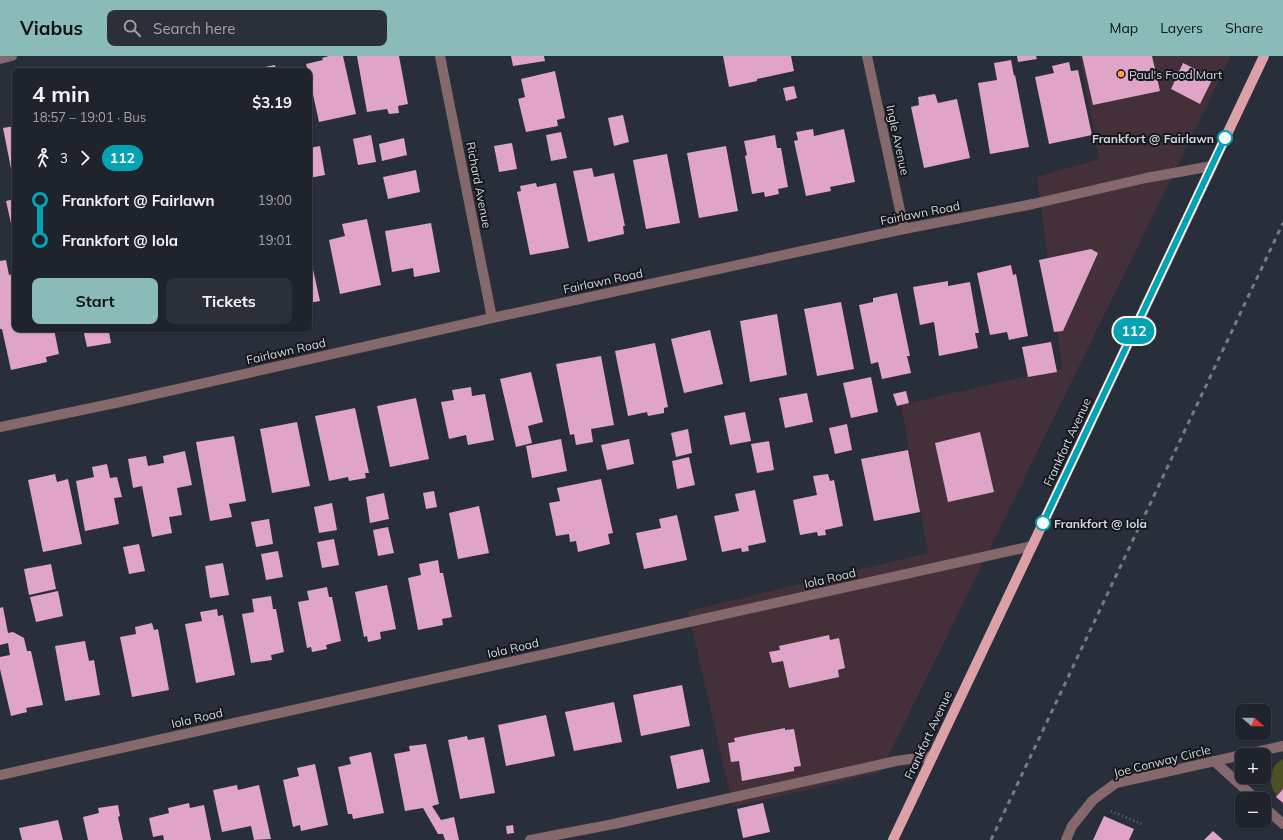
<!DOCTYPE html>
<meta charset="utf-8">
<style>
:root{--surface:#1e232c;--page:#2b2f38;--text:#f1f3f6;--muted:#a1a4a9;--line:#3c4048;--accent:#8bbbb9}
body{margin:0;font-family:Mulish,sans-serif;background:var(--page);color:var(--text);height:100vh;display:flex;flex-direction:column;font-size:15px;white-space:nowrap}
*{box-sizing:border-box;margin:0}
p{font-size:13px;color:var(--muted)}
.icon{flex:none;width:22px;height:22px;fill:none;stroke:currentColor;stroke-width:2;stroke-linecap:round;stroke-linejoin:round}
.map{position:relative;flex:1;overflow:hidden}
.sheet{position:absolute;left:12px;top:12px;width:300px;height:264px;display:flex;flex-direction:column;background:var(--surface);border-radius:8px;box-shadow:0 1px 3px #0004,0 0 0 1px var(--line)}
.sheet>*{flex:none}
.badge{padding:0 8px;border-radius:13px;font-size:14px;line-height:26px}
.needle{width:26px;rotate:110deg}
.controls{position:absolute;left:1235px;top:648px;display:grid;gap:8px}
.controls a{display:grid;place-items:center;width:36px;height:36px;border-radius:8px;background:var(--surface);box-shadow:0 1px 3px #0004,0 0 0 1px var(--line);font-size:20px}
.map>.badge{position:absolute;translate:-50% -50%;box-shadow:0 0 0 2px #fff}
.legs{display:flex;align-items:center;gap:6px;height:44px;padding:0 20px;font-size:13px}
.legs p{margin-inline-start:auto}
.summary{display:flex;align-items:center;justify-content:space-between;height:68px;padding:0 20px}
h1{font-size:22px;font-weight:700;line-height:30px}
.button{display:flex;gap:8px;margin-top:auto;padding:8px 20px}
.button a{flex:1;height:46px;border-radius:8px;background:var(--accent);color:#111;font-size:16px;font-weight:700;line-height:46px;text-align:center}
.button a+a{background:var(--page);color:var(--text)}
ul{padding:0 20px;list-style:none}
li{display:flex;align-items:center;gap:14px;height:40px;font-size:15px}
li i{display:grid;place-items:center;width:6px;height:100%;margin:0 5px;background:currentColor}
li i::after{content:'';width:10px;height:10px;margin:-5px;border:3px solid;border-radius:50%;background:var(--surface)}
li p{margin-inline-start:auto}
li:first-child i{background:linear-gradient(#0000 50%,currentColor 0)}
li:last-child i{background:linear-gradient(currentColor 50%,#0000 0)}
header{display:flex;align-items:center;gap:24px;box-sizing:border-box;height:56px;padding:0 20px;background:var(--accent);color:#111}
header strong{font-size:19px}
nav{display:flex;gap:22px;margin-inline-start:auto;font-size:14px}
.search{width:280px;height:36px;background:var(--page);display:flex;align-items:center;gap:10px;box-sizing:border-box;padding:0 14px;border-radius:8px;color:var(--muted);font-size:15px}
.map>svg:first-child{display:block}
.commercial{fill:#433038}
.green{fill:#4c5124}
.building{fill:#dfa4c8}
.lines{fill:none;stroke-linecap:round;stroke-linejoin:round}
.path{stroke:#696f7a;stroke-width:2.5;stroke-dasharray:1 3;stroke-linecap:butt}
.minor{stroke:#85686b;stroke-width:10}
.major{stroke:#dca0a7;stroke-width:10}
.rail{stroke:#757b85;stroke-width:3;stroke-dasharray:5 5;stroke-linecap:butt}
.line-1-casing{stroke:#fff;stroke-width:9}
.line-1{stroke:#00a3b4;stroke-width:6}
.poi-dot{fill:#f4a344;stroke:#14171c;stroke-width:1.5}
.stop-1-dot{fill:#fff;stroke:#00a3b4;stroke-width:2}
.labels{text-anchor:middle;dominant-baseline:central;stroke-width:4;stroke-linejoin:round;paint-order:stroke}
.poi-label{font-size:12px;fill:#d1d5dd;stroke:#14171c;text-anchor:start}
.stop-label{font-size:12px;font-weight:bold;fill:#d1d5dd;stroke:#14171c;text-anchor:end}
.street-label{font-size:12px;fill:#d1d5dd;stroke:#14171c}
</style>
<header>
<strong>Viabus</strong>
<div class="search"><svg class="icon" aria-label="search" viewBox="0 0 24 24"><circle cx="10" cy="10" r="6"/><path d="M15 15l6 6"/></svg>Search here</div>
<nav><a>Map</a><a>Layers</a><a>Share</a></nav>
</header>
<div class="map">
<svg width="1283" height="784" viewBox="0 0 1283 784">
<rect width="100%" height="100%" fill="#282f3b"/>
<path class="commercial" d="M1080 0H1231L880 717 733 751 688 555 928 497 901 349 1062 312 1037 121 1099 103Z"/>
<path class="green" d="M1283 703V733L1277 740C1267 728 1269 710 1283 703Z"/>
<g class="building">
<path d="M329 0H343L356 58 319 66 309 20V15H308L306 8 323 4 322 2Z"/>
<path d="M357 0H399L408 48 398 50 399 57 389 58 387 53 367 56Z"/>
<path d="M511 0H544L545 5 513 10Z"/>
<path d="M723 0H791L794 15 757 23V25L729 31Z"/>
<path d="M1017 0H1036L1037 3 1018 6Z"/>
<path d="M1082 0H1152L1160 35 1093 49Z"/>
<path d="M1011 4 1014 20 1015 19 1029 91 990 98 978 27 997 24 994 7Z"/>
<path d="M1069 6 1071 15 1078 14 1092 79 1049 88 1035 21 1054 17 1052 10Z"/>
<path d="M1183 7 1213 22 1200 48 1171 33Z"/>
<path d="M275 9 276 15H254V13Z"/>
<path d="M555 15 565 62 557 64 558 70 526 76 518 43 525 41 521 23Z"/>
<path d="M794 30 797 42 786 45 783 32Z"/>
<path d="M935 38 938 47 957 43 970 102 924 112 911 51 919 49 918 41Z"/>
<path d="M623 59 629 86 614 90 608 62Z"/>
<path d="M15 70V128H14L3 72Z"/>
<path d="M813 73 814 80 844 73 855 126 830 131 831 135 806 140 794 85 798 84 796 76Z"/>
<path d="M561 76 567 102 551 105 546 79Z"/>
<path d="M371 79 376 106 358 109 353 83Z"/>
<path d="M775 79 777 92H781L788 131 778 133 779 138 765 141 764 136 752 138 745 100 747 99 744 85Z"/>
<path d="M404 82 407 99 382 105 379 88Z"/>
<path d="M512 87 517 113 499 116 494 90Z"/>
<path d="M320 90 325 119 309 122V92Z"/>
<path d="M726 90 738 155 699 162 687 97Z"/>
<path d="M667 98 680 167 646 173 633 104Z"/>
<path d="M592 112 594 121 614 117 625 170H623L624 178 588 186 573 115Z"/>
<path d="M416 114 420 136 388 143 383 121Z"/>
<path d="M536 127 537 131 556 127 569 192 530 199 517 136 521 135 520 130Z"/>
<path d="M15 143V180L14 181 6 145Z"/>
<path d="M367 163 381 229 340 238 329 184 345 180 342 168Z"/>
<path d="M431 167 440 216 414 221 413 212 392 216 385 175Z"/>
<path d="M1091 193 1098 197 1063 275 1054 276 1039 204Z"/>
<path d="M309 195 320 245 309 247Z"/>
<path d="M6 204 9 219 14 218 15 223V273H54L59 298 46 301 47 306 11 314 2 273H0V205Z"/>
<path d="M1011 209 1013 219 1016 218 1028 280 1009 284 1007 276 990 279 977 217Z"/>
<path d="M948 225V230L970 226 979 277H975L978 292 939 300 934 266 920 269 913 231Z"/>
<path d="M897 237 910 300H907L911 317 882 323 878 306 871 308 859 249 873 246V242Z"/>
<path d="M841 246 854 313 817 320 804 253Z"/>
<path d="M777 258 787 319 750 326 740 265Z"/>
<path d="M83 273H120V274L109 276 111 287 87 291Z"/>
<path d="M710 274 723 328 684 337 671 283Z"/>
<path d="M1051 286 1057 316 1028 321 1022 291Z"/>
<path d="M655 287 668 351 664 352V357L648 360 647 356 628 360 615 295Z"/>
<path d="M601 300 614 369 591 373 593 386 576 389 574 378 570 379 556 308Z"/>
<path d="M531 316 543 366 528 370 532 387 516 391 500 323Z"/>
<path d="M871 321 878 356 851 362 843 327Z"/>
<path d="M471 331 472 340 485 338 494 384 468 389 466 379 449 383 441 346 454 344 452 334Z"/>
<path d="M906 335 909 347 897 350 893 338Z"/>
<path d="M807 337 813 366 785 372 779 342Z"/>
<path d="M416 342 429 403 390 411 377 350Z"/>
<path d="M355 352 369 417H365L366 422 349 425 348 421 329 425 315 360Z"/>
<path d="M745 356 751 385 730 389 724 360Z"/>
<path d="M297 366 310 430 272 437 260 373Z"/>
<path d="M847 368 852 394 835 398 829 372Z"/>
<path d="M688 373 692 397 676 401 671 377Z"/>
<path d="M980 376 994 436 948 446 935 387Z"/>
<path d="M234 380 246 445 229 448 232 461 210 465 196 386Z"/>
<path d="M561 383 567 415 532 422 526 390Z"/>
<path d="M629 383 634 408 607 414 601 389Z"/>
<path d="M769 385 774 414 757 417 751 388Z"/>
<path d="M908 394 920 456 874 465 861 403Z"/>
<path d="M185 395 192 429 177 432 182 459 169 461 172 477 152 481 142 430 133 432 128 403 146 400 148 410 164 407 163 400Z"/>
<path d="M689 401 695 429 677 433 672 405Z"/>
<path d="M107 408 110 422 117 421 122 441 114 442 119 468 85 475 76 425 94 421 92 411Z"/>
<path d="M55 418 57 426 68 423 82 488 43 496 28 424Z"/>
<path d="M828 418 830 425 834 424 843 470 825 474 826 479 818 480 817 476 800 479 793 444 817 439 813 420Z"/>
<path d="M601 423 613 477 608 478 610 488 578 496 576 485 570 486 569 478 556 480 549 447 560 445 557 432Z"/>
<path d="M755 434 766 486 748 490 749 495 742 496 741 492 722 496 714 460 739 455 735 438Z"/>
<path d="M434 435 437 451 426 453 423 437Z"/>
<path d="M384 437 389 463 370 467 366 441Z"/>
<path d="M332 447 337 474 319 477 314 451Z"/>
<path d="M479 450 489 497 458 503 449 457Z"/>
<path d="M677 459 687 504 644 513 636 477 661 472 659 463Z"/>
<path d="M269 463 273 488 256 491 251 466Z"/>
<path d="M388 471 394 497 378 500 373 474Z"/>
<path d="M334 483 339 509 322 512 317 486Z"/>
<path d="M139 488 145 515 129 518 123 491Z"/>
<path d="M278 495 283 521 266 524 261 498Z"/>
<path d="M438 504 440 517H443L452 561 442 563 443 569 418 574 408 522 421 519 419 508Z"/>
<path d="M223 507 229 539 210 542 205 510Z"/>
<path d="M51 508 56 533 29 539 24 513Z"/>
<path d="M387 529 396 573 380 576 381 583 368 586 367 580 364 581 355 536Z"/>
<path d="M327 531 329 541H332L341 585 326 589 327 593 312 596 311 591 307 592 298 546 309 544 307 535Z"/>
<path d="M58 535 63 560 36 566 30 541Z"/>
<path d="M271 540 273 553H276L284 596 271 599 272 604 251 607 242 558 254 556 252 543Z"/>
<path d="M3 551 8 577 13 576 24 582 27 595H31L43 649 26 652 27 656 11 660 0 613V601L10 599 8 587 0 589V552Z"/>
<path d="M217 553 218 560 223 559 235 619 196 627 185 568 202 565 200 556Z"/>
<path d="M152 567 154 574 158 573 169 634 132 641 120 581 136 578 135 571Z"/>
<path d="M829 579 830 584 839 582 845 612 838 614 839 621 789 632 783 605 772 607 769 596 780 594 779 590Z"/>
<path d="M85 585 89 605 94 604 100 639 65 645 55 590Z"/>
<path d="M682 629 690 670 641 680 633 639Z"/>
<path d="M614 646 622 686 574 695 565 656Z"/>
<path d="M546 659 555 700 506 710 498 669Z"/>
<path d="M785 672V674L794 673 801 710 794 711V715L742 725 739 705 731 706 728 687 735 686 734 682Z"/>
<path d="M467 680 468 684 484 681 495 737 460 743 448 684Z"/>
<path d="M426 688 439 748 432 750 441 764 454 761 459 784H445L443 778H438L423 752 405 755 394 698 410 695 409 690Z"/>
<path d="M703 693 710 726 677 733 670 700Z"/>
<path d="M371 696 384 757 353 763 352 758H348L338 711 351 708 349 701Z"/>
<path d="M315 708 328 769 301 775 300 769 293 771 283 724 299 720 297 712Z"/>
<path d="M237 729 238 734 259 729 271 783 254 784 251 770 222 776 213 734Z"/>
<path d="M1283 733V747L1276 741Z"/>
<path d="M189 747 190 752 204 749 211 784H164L163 779 153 781 149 762 169 757 168 752Z"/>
<path d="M763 747 770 776 743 782 737 753Z"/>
<path d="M118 749 120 760 118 761 123 784H88L83 761 99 757 98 752Z"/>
<path d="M1104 760 1134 773 1129 784H1093Z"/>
<path d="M58 764 63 784H22L19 772Z"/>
<path d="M513 769 514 777 507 778 506 770Z"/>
<path d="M1213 775 1223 784H1204Z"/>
</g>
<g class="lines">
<path class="path" d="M1111 755 1144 769"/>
<g class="minor">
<path d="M440 0 492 262"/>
<path d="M867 0 904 173"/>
<path d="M0 3 12 0"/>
<path d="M0 371 120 346 492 262 904 173 1033 148 1146 122 1212 110"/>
<path d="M1243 699 1283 690"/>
<path d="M1214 705 1256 743"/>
<path d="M0 719 1032 490"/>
<path d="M1264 751 1283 768"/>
<path d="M530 784 614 768 896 705 933 700"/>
<path d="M1066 784 1072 770 1093 744 1116 727 1242 699"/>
</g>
<path class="major" d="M893 784 1264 0"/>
<path class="rail" d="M991 784 1283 167"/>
</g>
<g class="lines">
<defs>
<path id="line-1" d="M1043 467 1225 82"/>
</defs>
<use href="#line-1" class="line-1-casing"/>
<use href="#line-1" class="line-1"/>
</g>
<circle class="poi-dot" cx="1121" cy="18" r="4"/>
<g class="stop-1-dot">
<circle cx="1225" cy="82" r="7"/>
<circle cx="1043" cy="467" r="7"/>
</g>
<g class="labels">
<g class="poi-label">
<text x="1129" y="18">Paul's Food Mart</text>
</g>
<g class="stop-label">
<text x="1214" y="82">Frankfort @ Fairlawn</text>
<text x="1054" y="467" text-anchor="start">Frankfort @ Iola</text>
</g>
<g class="street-label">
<text transform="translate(898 84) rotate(78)">Ingle Avenue</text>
<text transform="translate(479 129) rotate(79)">Richard Avenue</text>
<text transform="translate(920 157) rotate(-11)">Fairlawn Road</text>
<text transform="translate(603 225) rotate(-12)">Fairlawn Road</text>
<text transform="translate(286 295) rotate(-13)">Fairlawn Road</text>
<text transform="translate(1067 386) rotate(-65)">Frankfort Avenue</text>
<text transform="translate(830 522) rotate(-13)">Iola Road</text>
<text transform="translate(513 592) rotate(-13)">Iola Road</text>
<text transform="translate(197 662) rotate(-13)">Iola Road</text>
<text transform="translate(928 679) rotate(-65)">Frankfort Avenue</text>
<text transform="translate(1162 705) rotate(-14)">Joe Conway Circle</text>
</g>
</g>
</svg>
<div class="controls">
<a><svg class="needle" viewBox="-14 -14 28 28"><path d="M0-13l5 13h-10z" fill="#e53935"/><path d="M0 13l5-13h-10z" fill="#a1a4a9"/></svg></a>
<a>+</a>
<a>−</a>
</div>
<b class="badge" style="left:1134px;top:275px;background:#00a3b4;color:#fff">112</b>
<section class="sheet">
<div class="summary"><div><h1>4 min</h1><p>18:57 – 19:01 · Bus</p></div><b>$3.19</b></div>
<div class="legs"><svg class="icon" aria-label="walk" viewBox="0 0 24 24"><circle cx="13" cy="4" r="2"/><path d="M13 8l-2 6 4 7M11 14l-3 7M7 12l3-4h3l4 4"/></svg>3<svg class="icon" aria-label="forward" viewBox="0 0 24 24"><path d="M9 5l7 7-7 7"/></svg><b class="badge" style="background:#00a3b4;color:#fff">112</b></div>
<ul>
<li><i style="color:#00a3b4"></i><b>Frankfort @ Fairlawn</b><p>19:00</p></li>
<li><i style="color:#00a3b4"></i><b>Frankfort @ Iola</b><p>19:01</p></li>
</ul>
<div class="button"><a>Start</a><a>Tickets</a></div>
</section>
</div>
